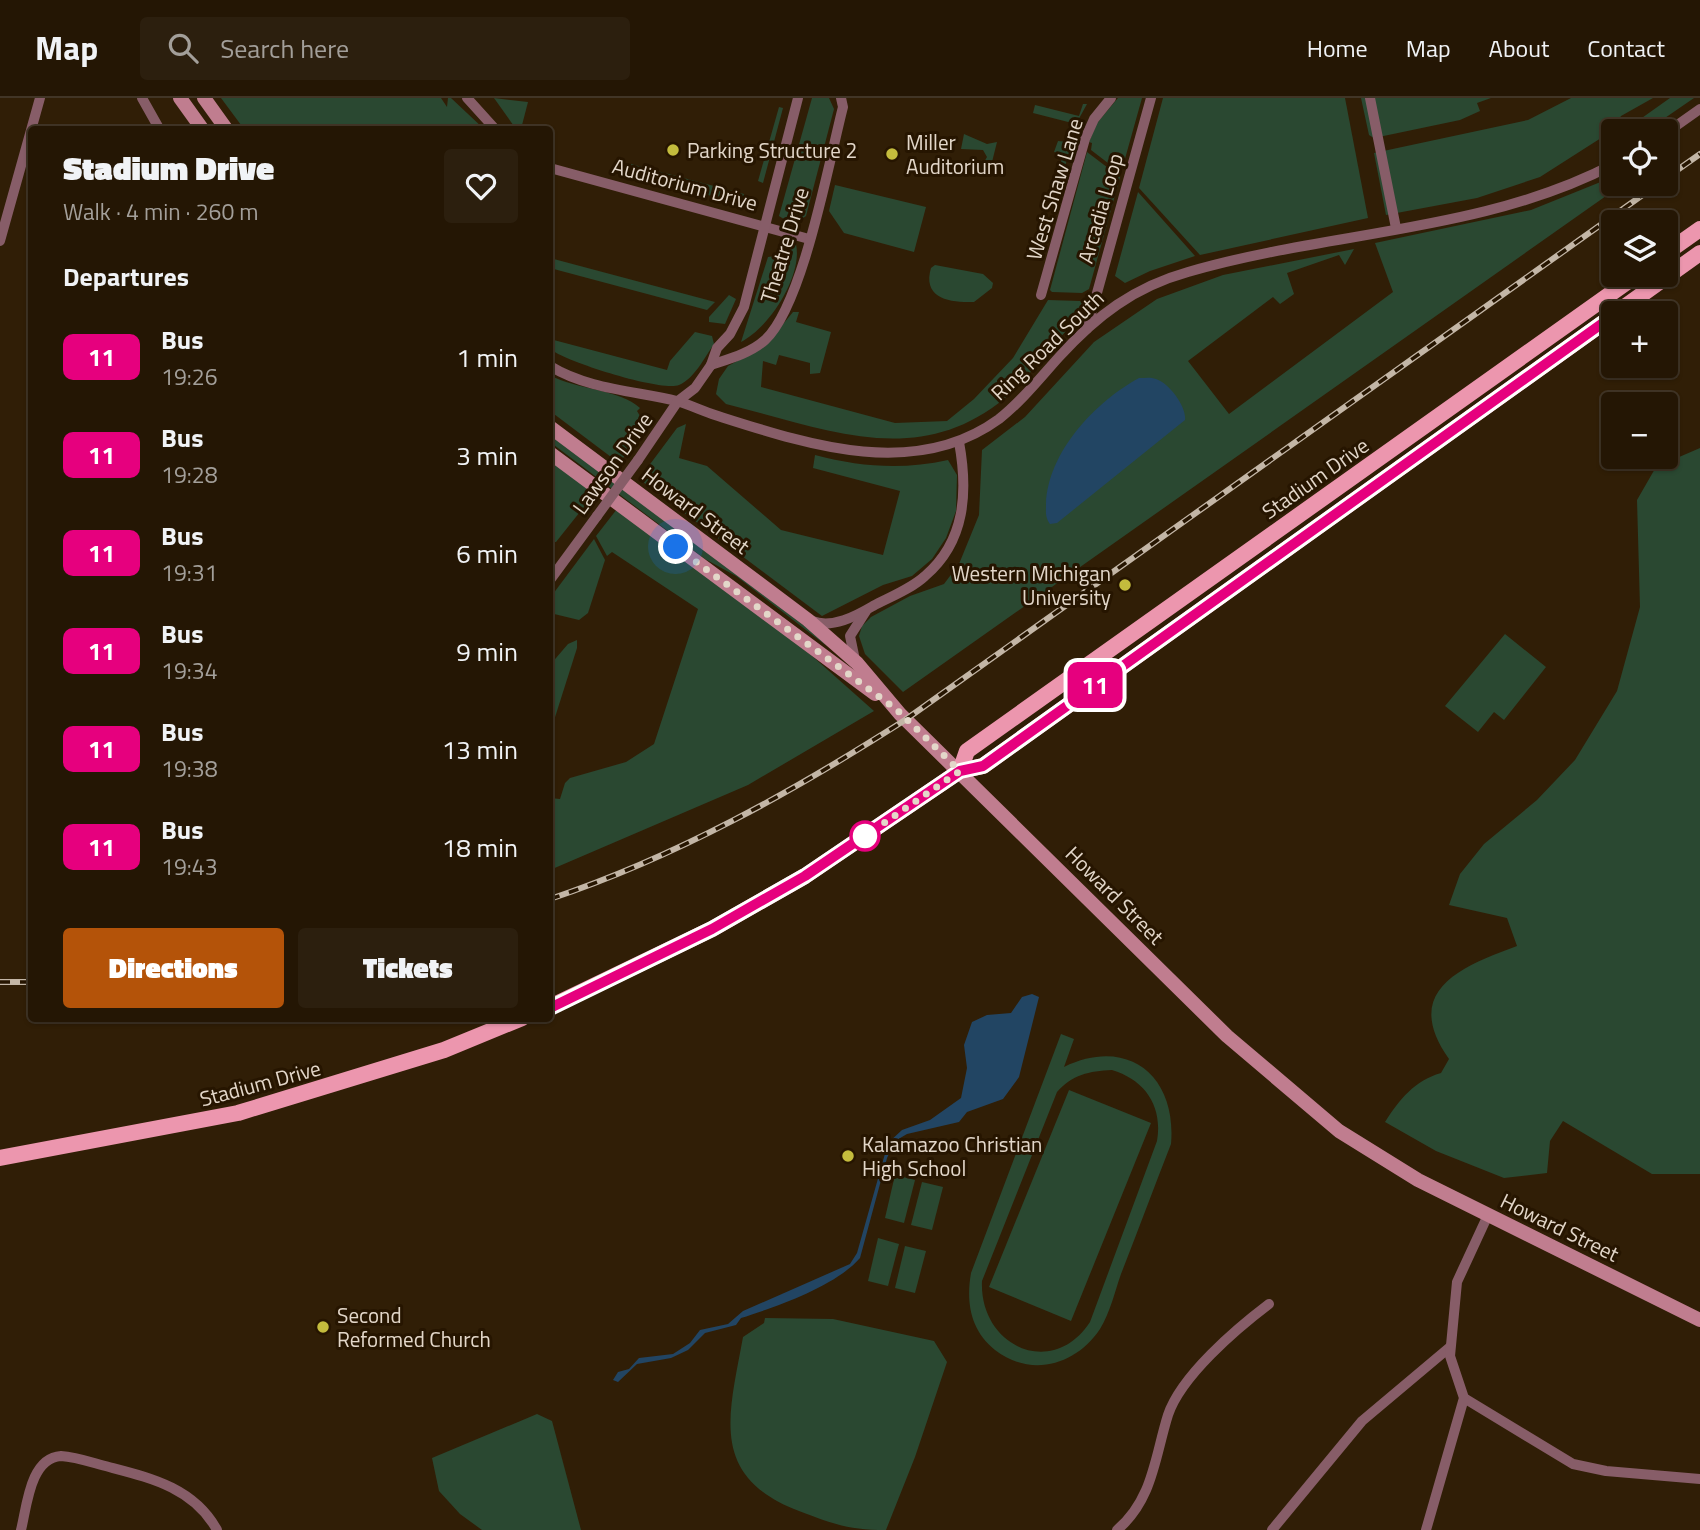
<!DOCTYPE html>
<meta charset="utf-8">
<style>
:root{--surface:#241604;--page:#2c1f0e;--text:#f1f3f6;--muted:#a39f9a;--line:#413526;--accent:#b45309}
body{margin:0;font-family:"Titillium Web",sans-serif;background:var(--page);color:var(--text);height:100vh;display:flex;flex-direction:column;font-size:26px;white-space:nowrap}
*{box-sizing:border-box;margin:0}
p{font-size:23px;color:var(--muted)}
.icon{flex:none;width:38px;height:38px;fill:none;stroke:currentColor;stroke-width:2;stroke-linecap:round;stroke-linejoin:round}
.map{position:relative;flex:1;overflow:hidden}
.drawer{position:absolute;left:28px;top:28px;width:525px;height:896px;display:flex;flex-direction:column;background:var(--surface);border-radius:7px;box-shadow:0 2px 5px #0004,0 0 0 2px var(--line)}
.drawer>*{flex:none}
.badge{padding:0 14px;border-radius:10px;font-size:24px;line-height:46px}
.buttons{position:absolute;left:1601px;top:21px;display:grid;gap:14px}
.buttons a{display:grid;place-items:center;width:77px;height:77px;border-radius:7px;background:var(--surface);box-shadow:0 2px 5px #0004,0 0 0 2px var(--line);font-size:35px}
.you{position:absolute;width:35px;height:35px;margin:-18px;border:5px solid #fff;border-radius:50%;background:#1a73e8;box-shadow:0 0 0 10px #1a73e833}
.map>.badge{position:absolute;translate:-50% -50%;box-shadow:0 0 0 4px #fff}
h2{padding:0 35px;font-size:26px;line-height:63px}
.round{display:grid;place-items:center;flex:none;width:74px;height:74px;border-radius:7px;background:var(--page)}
.headline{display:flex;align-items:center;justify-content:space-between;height:119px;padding:0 35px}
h1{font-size:33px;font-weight:800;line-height:52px}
.action{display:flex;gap:14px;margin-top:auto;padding:14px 35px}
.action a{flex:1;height:80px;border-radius:7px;background:var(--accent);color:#fff;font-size:28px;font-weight:800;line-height:80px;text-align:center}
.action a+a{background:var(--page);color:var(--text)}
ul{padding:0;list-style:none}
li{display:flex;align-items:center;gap:21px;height:98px;padding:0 35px}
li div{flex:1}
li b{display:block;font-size:26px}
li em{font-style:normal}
li .badge{min-width:77px;font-weight:700;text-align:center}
header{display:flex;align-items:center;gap:42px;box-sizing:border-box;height:98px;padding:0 35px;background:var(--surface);border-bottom:2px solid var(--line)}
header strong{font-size:33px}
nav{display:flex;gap:38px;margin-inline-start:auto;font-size:24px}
.search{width:490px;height:63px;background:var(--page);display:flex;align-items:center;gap:18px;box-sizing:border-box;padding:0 24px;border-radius:7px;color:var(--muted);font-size:26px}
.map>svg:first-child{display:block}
.green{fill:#2a4831;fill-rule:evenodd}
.water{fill:#224563}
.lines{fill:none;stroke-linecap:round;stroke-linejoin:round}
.street{stroke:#875d68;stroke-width:10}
.secondary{stroke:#c07d8f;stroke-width:14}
.primary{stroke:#ec96ae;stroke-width:16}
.rail-casing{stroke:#c3b6a6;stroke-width:6}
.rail{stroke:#261500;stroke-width:3.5;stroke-dasharray:10;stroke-linecap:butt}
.street-bridge{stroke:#875d68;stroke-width:10}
.line-casing{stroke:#fff;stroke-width:16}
.line{stroke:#e6007e;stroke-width:10}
.walk{stroke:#e3d7c9;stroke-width:7;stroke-dasharray:0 12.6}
.poi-dot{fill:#c4bc3d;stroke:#261500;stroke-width:2.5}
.stop-dot{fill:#fff;stroke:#e6007e;stroke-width:3.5}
.labels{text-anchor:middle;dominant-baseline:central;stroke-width:6;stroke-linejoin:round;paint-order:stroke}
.poi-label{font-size:21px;fill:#e3d7c9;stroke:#261500;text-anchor:start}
.street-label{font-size:21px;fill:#e3d7c9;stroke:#261500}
</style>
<header>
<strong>Map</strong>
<div class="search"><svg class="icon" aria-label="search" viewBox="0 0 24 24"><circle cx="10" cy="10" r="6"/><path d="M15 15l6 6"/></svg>Search here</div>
<nav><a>Home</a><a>Map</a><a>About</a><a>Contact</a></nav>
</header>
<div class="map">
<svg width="1700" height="1432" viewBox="0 0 1700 1432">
<rect width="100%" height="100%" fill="#301e06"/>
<g class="green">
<path d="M221 0H441L447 9 448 0H451L484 31H244Z"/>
<path d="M494 0 528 4 521 31H516Z"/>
<path d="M812 0H829L834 11 806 118 793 127 779 118Z"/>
<path d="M1118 0H1142L1121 75 1091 52 1092 45 1089 44 1097 25Z"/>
<path d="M1163 0H1345L1368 120 1200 157 1139 90Z"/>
<path d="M1361 0H1491L1477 5 1480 13 1460 22 1374 40 1369 37Z"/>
<path d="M1571 0H1653L1621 18 1612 33 1540 79 1477 100 1386 117 1374 55 1528 22Z"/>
<path d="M1670 0H1694L1646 33H1622L1627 25 1639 22Z"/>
<path d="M1083 6H1087L1076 26 1033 15 1035 7 1079 18Z"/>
<path d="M779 9 783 10 763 85 758 83Z"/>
<path d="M964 36 987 46 997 44 991 68 983 66 987 59 983 52 961 51Z"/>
<path d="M1058 43 1068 44 1071 49 1053 106 1050 105 1063 56 1054 54Z"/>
<path d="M1087 54 1120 79 1089 191 1082 195 1052 194 1050 192Z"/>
<path d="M631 66 744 96 741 107 649 79 650 75 630 69Z"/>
<path d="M1613 79 1614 86H1617L1606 98 903 594 865 556 859 538 862 528 871 519 910 498 944 486 959 466 979 417 982 352 1025 319 1094 244 1157 201 1223 177 1354 151 1345 167 1339 157 1287 175 1294 196 1280 206 1273 199 1188 263 1229 316 1393 194 1375 145 1531 112Z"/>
<path d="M835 87 926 109 914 154 844 135 829 113Z"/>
<path d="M1138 94 1195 158 1150 173 1125 185 1115 178Z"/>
<path d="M796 146C803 178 769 230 741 244L768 159 782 157Z"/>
<path d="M550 160 715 204 707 212 550 170Z"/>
<path d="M935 167 983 176 993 185 992 190 974 204C949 205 922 200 931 170Z"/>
<path d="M729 197 736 201 725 226 709 224V219Z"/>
<path d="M1048 202 1080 203 1083 204 1078 221C1052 245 1032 277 1005 300 917 373 823 330 726 306L716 296 719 281 728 268 765 248 793 214H799L796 224 831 234 820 275 810 276V265L779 257 776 267 763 263 761 289 895 325 947 323 974 301 1013 260Z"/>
<path d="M695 234 712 238 714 246C705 259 694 281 679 287 662 294 566 264 550 251V241L667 272 670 263Z"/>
<path d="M550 277C576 292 620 291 640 310L637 313C651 333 631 350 619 365L550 313Z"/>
<path d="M686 326 679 360 707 368 781 432 883 457 900 393 813 370 815 357C860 369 903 372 948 362L957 377 956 413 946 440 932 461 912 478 883 487 822 518 639 381 677 330Z"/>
<path d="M550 336 810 532 828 549 736 478 705 461 550 344Z"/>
<path d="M1700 350V1076H1652L1563 1023 1550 1043 1547 1075 1504 1080 1436 1053 1385 1024C1400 1001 1414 983 1441 975L1449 961C1401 893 1460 869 1517 848L1507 820 1449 807 1460 776 1484 746 1537 702 1575 662 1617 593 1640 509 1637 402 1656 369Z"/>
<path d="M550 361 595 395 556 444H550Z"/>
<path d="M617 411 811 557 874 613 748 687 550 772V700L560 701 565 685 570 680 626 664 654 646 698 511 612 454 607 458 596 438Z"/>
<path d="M594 441 605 462 588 515 579 522 550 515V500Z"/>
<path d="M1505 536 1546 569 1504 622 1494 614 1478 634 1445 608Z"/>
<path d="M577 542V550L550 635V567L568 546Z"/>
<path d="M1061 936 1074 941 1064 969C1128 938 1177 978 1171 1046 1154 1089 1138 1133 1121 1176 1115 1193 1110 1215 1100 1231 1076 1267 1031 1280 995 1252 970 1232 966 1204 971 1175ZM1112 972C1145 982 1163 1008 1157 1043L1090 1224C1052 1282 979 1248 982 1183L1057 994C1072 977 1089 973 1112 972Z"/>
<path d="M1069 992 1151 1025 1071 1223 989 1189Z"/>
<path d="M895 1077 915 1082 904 1125 885 1120Z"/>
<path d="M922 1084 943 1089 932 1132 911 1127Z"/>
<path d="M878 1140 899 1146 888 1188 868 1183Z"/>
<path d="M905 1148 926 1153 915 1195 895 1190Z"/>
<path d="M765 1220 833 1221 934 1243 947 1264 915 1359 886 1432C849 1432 833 1426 799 1413 708 1378 729 1317 743 1239L764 1225Z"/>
<path d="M537 1316 552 1323 581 1432H482L460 1416 439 1393 432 1360Z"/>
</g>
<g class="water">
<path d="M1139 280C1145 280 1151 279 1156 281 1169 285 1187 309 1185 322L1057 425 1050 426C1045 419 1046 414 1046 406 1048 354 1095 304 1139 280Z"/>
<path d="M1032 896 1039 899 1019 979 1003 1001 967 1014 959 1024 907 1036 895 1043 887 1060 860 1160C836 1188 776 1209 741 1220L736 1227 705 1235 688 1252 671 1260 637 1266 618 1284 613 1282 618 1274 629 1271 639 1260 673 1256 690 1245 700 1232 728 1226 743 1213 850 1166 857 1155 888 1045 902 1032 930 1022 961 1000 967 970 964 947 972 924 987 917 1011 915 1022 899Z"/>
</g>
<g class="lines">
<g class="street">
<path d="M142 0 160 32"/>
<path d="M467 0 496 32"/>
<path d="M1370 0 1396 130"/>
<path d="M1666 35 1700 11"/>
<path d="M550 70 809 141"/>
<path d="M0 143 40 0"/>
<path d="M1041 197 1085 41 1094 21 1111 0"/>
<path d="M1087 231 1151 0"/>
<path d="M711 267C729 261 751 255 765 242 803 207 829 63 843 9L841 0"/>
<path d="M550 268C587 291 635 293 677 303 690 307 703 313 715 317 806 346 914 383 999 321 1022 303 1040 280 1059 259 1096 218 1134 189 1188 174 1328 133 1482 135 1614 66"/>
<path d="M638 362 678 303 695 290 711 267 717 250 730 236 744 209 798 0"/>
<path d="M550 482 597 418"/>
<path d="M812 523C832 531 856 518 873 508 890 499 911 491 925 478 966 443 968 393 959 344"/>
<path d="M855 562 850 538 866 513"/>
<path d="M1464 1300 1573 1366 1606 1373 1700 1381"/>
<path d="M21 1432C27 1408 30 1360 61 1358 77 1359 93 1365 109 1369 151 1380 194 1390 217 1432"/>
<path d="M1117 1432C1153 1402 1155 1358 1168 1317 1181 1278 1236 1231 1269 1206"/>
<path d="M1272 1432 1362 1323 1450 1249"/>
<path d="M1426 1432 1464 1300 1450 1258 1457 1184 1488 1117"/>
</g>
<g class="secondary">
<path d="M180 0 203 32"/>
<path d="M204 0 227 32"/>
<path d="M550 329 808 522 857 565 900 616 1227 938 1339 1033 1418 1082 1700 1222"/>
<path d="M550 355 875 596"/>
</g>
<g class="primary">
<path d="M1666 155 1700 131"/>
<path d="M1616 215 1700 155"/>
<path d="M960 673 967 653 1637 177"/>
<path d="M550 909 712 831 805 778 960 673 983 668 1614 217"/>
<path d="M0 1060 238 1015 444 952 522 920"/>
</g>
<defs>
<g id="rail">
<path d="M1666 80 1700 56"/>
<path d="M550 801C676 759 794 693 905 622L1658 86"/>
<path d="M0 884H32"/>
</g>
</defs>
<use href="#rail" class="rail-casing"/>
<use href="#rail" class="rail"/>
<path class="street-bridge" d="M597 418 638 362"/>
</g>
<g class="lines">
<defs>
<path id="line" d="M550 910 712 831 805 778 960 673 983 668 1614 217"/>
</defs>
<use href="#line" class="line-casing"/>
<use href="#line" class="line"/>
<path class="walk" d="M676 449 896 611 960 673 865 738"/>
</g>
<g class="poi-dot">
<circle cx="673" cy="52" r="7"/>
<circle cx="892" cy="56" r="7"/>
<circle cx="1125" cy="487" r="7"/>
<circle cx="848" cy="1058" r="7"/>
<circle cx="323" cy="1229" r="7"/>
</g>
<circle class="stop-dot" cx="865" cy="738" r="14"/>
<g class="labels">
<g class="poi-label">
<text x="906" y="44">Miller<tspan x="906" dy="24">Auditorium</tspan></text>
<text x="687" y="52">Parking Structure 2</text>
<text x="1111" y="475" text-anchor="end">Western Michigan<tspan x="1111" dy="24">University</tspan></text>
<text x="862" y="1046">Kalamazoo Christian<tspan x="862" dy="24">High School</tspan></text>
<text x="337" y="1217">Second<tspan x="337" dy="24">Reformed Church</tspan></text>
</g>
<g class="street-label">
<text transform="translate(685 86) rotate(15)">Auditorium Drive</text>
<text transform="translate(1054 91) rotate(-73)">West Shaw Lane</text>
<text transform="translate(1100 110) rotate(-74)">Arcadia Loop</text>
<text transform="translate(784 147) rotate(-73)">Theatre Drive</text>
<text transform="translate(1047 247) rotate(-44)">Ring Road South</text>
<text transform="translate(612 365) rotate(-54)">Lawson Drive</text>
<text transform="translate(1315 380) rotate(-35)">Stadium Drive</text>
<text transform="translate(696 412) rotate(37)">Howard Street</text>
<text transform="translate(1115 797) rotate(45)">Howard Street</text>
<text transform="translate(260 985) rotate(-15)">Stadium Drive</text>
<text transform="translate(1560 1129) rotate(26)">Howard Street</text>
</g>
</g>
</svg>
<div class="buttons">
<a><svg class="icon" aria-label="locate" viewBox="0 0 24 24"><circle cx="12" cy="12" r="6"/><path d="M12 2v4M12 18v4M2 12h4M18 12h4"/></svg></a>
<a><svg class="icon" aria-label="layers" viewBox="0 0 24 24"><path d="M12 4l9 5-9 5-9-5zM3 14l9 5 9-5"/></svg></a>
<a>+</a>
<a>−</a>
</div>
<div class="you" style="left:676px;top:449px"></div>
<b class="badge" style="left:1095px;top:587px;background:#e6007e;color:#fff">11</b>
<section class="drawer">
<div class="headline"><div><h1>Stadium Drive</h1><p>Walk · 4 min · 260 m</p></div><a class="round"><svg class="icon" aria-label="heart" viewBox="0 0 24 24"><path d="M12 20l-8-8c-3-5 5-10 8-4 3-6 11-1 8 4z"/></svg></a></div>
<h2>Departures</h2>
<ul>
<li><span class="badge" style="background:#e6007e;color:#fff">11</span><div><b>Bus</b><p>19:26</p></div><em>1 min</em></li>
<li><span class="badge" style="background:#e6007e;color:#fff">11</span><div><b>Bus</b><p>19:28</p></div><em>3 min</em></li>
<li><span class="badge" style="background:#e6007e;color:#fff">11</span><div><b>Bus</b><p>19:31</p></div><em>6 min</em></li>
<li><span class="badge" style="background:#e6007e;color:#fff">11</span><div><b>Bus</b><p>19:34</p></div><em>9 min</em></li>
<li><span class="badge" style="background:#e6007e;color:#fff">11</span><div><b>Bus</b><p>19:38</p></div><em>13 min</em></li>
<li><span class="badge" style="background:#e6007e;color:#fff">11</span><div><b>Bus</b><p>19:43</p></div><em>18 min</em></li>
</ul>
<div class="action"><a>Directions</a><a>Tickets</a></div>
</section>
</div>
